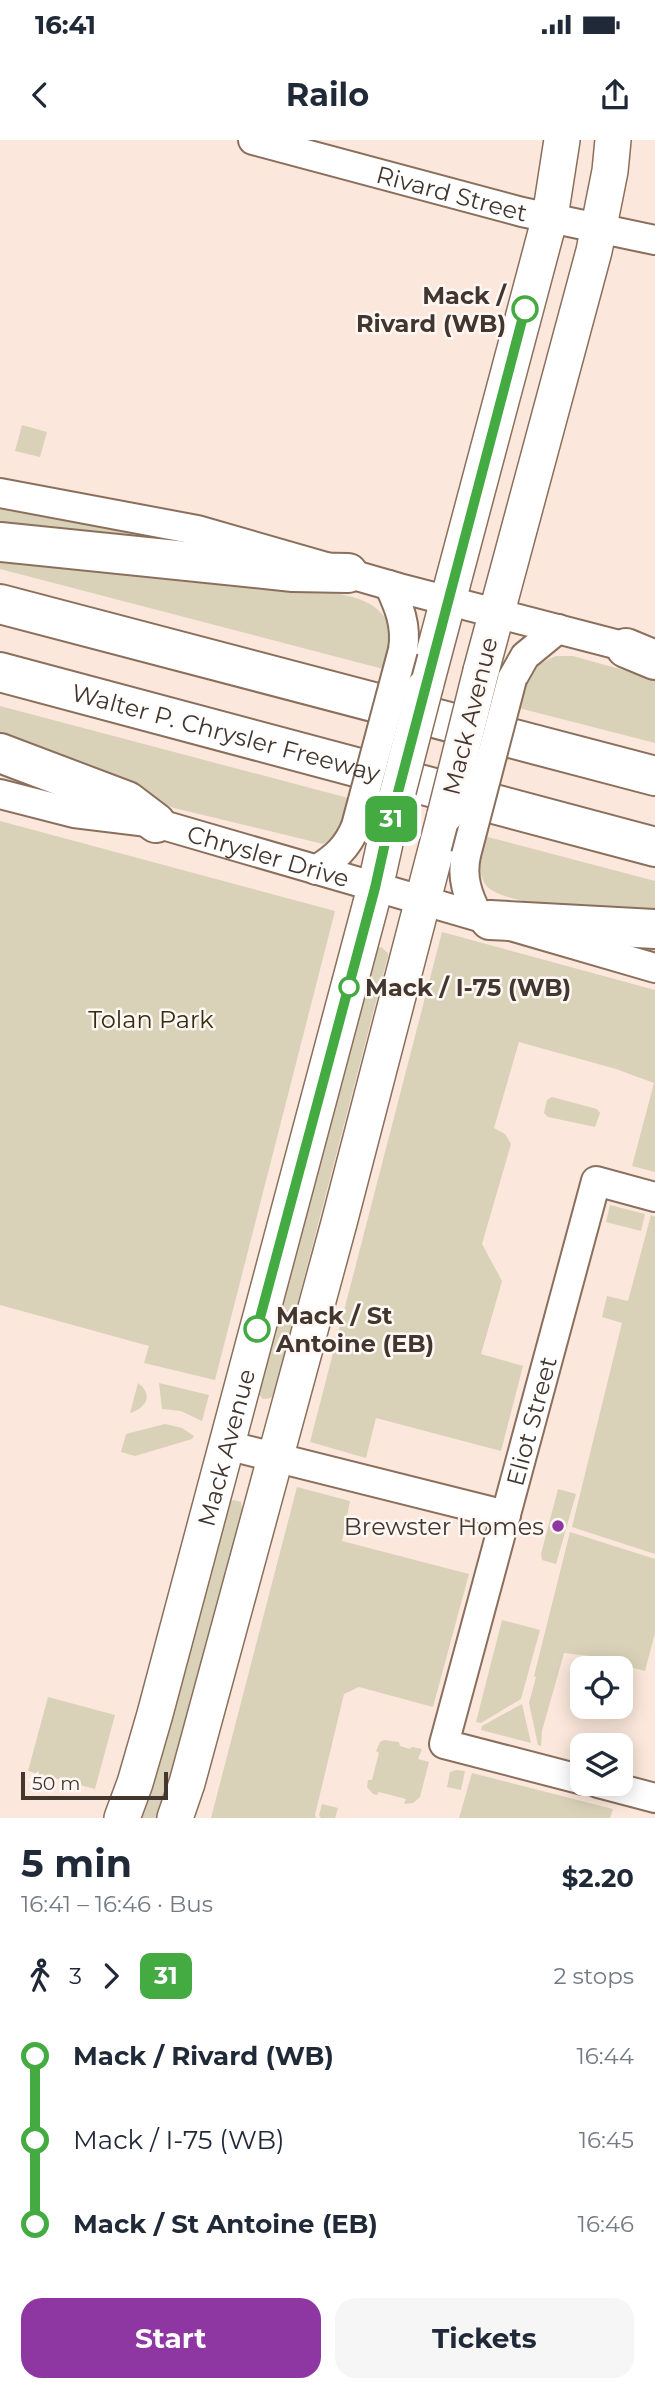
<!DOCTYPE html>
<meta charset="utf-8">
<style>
:root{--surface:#fff;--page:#f6f6f7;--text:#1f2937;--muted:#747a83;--accent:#8e36a2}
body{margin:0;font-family:Montserrat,sans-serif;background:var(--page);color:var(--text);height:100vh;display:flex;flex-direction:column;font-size:26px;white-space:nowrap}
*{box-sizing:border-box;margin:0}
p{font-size:23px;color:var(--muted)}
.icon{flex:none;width:38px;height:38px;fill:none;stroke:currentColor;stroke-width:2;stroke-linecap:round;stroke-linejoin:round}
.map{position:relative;height:1678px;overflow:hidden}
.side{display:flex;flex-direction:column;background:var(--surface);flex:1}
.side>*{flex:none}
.badge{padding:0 14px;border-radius:10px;font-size:24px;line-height:46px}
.controls{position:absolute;left:570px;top:1516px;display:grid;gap:14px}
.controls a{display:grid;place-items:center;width:63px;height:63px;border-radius:14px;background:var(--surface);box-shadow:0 4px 18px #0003;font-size:35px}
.scale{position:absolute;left:21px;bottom:18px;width:147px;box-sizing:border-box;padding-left:7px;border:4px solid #42362e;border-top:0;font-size:19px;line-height:24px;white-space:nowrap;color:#42362e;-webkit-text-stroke:5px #fef7f3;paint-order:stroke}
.map>.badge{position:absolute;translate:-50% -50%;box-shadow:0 0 0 4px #fff}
.legs{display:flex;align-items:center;gap:10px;height:77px;padding:0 21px;font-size:23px}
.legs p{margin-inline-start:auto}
.headline{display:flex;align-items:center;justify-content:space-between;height:119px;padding:0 21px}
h1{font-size:38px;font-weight:700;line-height:52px}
.button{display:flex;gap:14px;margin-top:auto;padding:14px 21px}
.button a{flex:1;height:80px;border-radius:21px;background:var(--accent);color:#fff;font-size:28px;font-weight:700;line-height:80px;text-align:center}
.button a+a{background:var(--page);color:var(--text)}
ul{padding:0 21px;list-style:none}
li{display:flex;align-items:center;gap:24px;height:84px;font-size:26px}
li i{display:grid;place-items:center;width:10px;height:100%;margin:0 9px;background:currentColor}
li i::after{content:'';width:18px;height:18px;margin:-9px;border:5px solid;border-radius:50%;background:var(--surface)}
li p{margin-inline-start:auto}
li:first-child i{background:linear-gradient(#0000 50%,currentColor 0)}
li:last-child i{background:linear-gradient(currentColor 50%,#0000 0)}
.status{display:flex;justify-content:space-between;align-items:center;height:49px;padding:0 35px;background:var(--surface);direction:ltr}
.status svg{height:19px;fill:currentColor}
header{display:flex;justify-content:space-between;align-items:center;height:91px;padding:0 21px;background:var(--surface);font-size:32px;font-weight:700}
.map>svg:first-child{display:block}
.green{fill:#dad2b8}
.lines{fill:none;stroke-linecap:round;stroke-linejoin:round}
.minor-casing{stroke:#8a6f5c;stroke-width:32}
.major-casing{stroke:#8a6f5c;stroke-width:38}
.highway-casing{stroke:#8a6f5c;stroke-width:42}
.minor{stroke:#fff;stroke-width:28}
.major{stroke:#fff;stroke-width:35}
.highway{stroke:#fff;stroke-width:38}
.minor-bridge-casing{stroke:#8a6f5c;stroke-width:32;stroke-linecap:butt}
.major-bridge-casing{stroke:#8a6f5c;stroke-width:38;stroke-linecap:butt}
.minor-bridge{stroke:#fff;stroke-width:28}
.major-bridge{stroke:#fff;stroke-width:35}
.line-1-casing{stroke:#fff;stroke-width:16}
.line-1{stroke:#44aa42;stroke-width:10}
.stop-1-dot{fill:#fff;stroke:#44aa42;stroke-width:3.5}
.poi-dot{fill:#8e36a2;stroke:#fef7f3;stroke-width:2.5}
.labels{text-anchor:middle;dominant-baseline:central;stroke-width:5;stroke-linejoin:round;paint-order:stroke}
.street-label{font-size:24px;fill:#42362e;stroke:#fef7f3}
.stop-label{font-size:24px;font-weight:bold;fill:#42362e;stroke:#fef7f3;text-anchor:start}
.park-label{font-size:24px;fill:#362d0e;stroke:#fef7f3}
.poi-label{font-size:24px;fill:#42362e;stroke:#fef7f3;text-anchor:end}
</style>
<div class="status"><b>16:41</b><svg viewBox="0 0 49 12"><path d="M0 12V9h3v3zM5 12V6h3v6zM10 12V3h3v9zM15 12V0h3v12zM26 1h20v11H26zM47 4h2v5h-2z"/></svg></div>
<header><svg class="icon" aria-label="back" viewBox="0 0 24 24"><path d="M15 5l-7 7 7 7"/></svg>Railo<svg class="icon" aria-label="share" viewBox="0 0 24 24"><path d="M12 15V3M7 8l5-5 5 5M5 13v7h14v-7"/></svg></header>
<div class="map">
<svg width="655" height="1678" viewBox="0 0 655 1678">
<rect width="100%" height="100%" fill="#fbe7db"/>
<g class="green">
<path d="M22 285 47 292 40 317 15 311Z"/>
<path d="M0 368 200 405 0 389Z"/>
<path d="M0 409 327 451C361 459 378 460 395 493L387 530 0 429Z"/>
<path d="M556 516H573L655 539V603L515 567C526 536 525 529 556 516Z"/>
<path d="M0 566 352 659 341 693 323 704 174 668 0 601Z"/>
<path d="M0 681 335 771 215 1240 144 1223 149 1206 0 1165Z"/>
<path d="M484 696 655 741V776C624 773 500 768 485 744 476 729 481 712 484 696Z"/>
<path d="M442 792 655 850V1032L632 1026 654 943 616 929 519 902 494 988 505 994 511 1004 482 1104 502 1141 481 1214 523 1226 501 1311 376 1278 366 1318 310 1302Z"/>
<path d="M381 807 388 813V816L274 1253 271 1258 263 1259 258 1254 376 809Z"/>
<path d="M552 957 597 969 600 973 595 987 548 977 544 973 547 960Z"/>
<path d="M610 1065 645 1074 641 1091 606 1082Z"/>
<path d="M651 1075 655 1077V1414L572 1387 622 1183 602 1177 607 1156 628 1161Z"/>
<path d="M138 1243C154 1255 146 1268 130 1273Z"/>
<path d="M159 1243 209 1255 202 1281 181 1271 162 1269Z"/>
<path d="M165 1284 182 1288 194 1296 192 1299 135 1316 121 1312 126 1294Z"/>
<path d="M297 1347 350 1361 342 1401 469 1434 433 1567 359 1547 344 1554 315 1675 316 1678H211Z"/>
<path d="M558 1349 576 1354 556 1424 542 1420 541 1414Z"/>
<path d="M234 1360 241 1362 242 1370 177 1617 157 1678H140L166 1601 229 1362Z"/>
<path d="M570 1392 655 1419V1493L645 1531 589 1516 564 1513 542 1591 541 1606 538 1605 529 1563 536 1537 534 1536Z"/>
<path d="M502 1480 540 1490 521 1559 481 1583 476 1582Z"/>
<path d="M48 1557 115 1575 95 1649 28 1631Z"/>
<path d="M522 1564 531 1603 481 1590 482 1586Z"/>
<path d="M384 1600 399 1602 400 1606 410 1609 412 1607 422 1609 418 1619 429 1622 420 1657 413 1663 404 1664 406 1659 379 1652 377 1655 373 1654 367 1647 368 1640H372L379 1613 376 1611 380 1602Z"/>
<path d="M456 1630 465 1631 461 1650 447 1647 450 1632Z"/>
<path d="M472 1633 613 1669 610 1678H459Z"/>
<path d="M322 1664 338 1668 335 1678H321L319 1675Z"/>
</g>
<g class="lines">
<defs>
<g id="minor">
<path id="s1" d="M253 0 522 72 655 100"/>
<path d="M0 353 197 390 399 448 646 512"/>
<path d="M389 445C399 467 407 485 403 510"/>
<path d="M512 539 525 516 558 489"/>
<path id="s2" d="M0 654 74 673 156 683 655 828"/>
<path d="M466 715C461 738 468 756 478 776"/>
<path d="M316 730C335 718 347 708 356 686"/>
<path d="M226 1305 506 1375"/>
<path id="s3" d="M583 1640 444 1604 596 1041 655 1057"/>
<path d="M598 1643 655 1658"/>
</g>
<g id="major">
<path d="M481 531 594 111 610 31 613 0"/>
<path d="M425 547 550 77 562 0"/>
<path id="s4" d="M122 1678 135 1643 155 1574 375 748 387 694"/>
<path d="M175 1678 187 1643 339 1083 445 675"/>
</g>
<g id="highway">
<path d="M0 402 293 432 348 433"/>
<path d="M0 464 655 636"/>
<path d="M626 508 655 520"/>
<path id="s5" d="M0 532 655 707"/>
<path d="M0 613 127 661 156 683"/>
<path d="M490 780 655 789"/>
</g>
</defs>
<use href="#minor" class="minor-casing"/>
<use href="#major" class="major-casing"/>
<use href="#highway" class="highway-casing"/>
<use href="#minor" class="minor"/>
<use href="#major" class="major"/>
<use href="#highway" class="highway"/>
<defs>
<g id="minor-bridge">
<path d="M356 686 403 510"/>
<path d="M466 715 512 539"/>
</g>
<g id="major-bridge">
<path d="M445 675 481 531"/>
<path d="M387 694 425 547"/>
</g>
</defs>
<use href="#minor-bridge" class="minor-bridge-casing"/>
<use href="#major-bridge" class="major-bridge-casing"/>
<use href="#minor-bridge" class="minor-bridge"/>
<use href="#major-bridge" class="major-bridge"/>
</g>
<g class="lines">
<defs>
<path id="line-1" d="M257 1189 375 748 387 694 525 169"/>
</defs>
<use href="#line-1" class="line-1-casing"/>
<use href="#line-1" class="line-1"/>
</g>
<g class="stop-1-dot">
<circle cx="525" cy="169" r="12"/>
<circle cx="349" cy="847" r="9"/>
<circle cx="257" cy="1189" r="12"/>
</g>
<circle class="poi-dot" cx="558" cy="1386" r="7"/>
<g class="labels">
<g class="street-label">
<text stroke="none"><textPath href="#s1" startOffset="206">Rivard Street</textPath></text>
<text transform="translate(470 576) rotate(-76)">Mack Avenue</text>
<text stroke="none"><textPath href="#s5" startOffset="234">Walter P. Chrysler Freeway</textPath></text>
<text stroke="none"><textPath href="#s2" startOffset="276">Chrysler Drive</textPath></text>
<text stroke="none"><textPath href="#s3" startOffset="478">Eliot Street</textPath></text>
<text stroke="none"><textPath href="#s4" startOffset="385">Mack Avenue</textPath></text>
</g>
<g class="stop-label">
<text x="506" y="155" text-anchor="end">Mack /<tspan x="506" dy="28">Rivard (WB)</tspan></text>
<text x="365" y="847">Mack / I-75 (WB)</text>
<text x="276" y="1175">Mack / St<tspan x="276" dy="28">Antoine (EB)</tspan></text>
</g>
<g class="park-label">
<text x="151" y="879">Tolan Park</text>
</g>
<g class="poi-label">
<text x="544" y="1386">Brewster Homes</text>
</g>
</g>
</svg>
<div class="controls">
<a><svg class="icon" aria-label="locate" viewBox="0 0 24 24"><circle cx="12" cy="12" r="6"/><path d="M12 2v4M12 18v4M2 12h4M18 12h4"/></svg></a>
<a><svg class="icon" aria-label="layers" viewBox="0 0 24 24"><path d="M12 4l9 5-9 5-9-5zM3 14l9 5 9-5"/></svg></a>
</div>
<div class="scale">50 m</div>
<b class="badge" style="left:391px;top:679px;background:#44aa42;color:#fff">31</b>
</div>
<section class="side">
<div class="headline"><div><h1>5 min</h1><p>16:41 – 16:46 · Bus</p></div><b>$2.20</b></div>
<div class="legs"><svg class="icon" aria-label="walk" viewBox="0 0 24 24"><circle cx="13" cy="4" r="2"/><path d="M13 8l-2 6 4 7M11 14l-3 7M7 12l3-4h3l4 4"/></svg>3<svg class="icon" aria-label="forward" viewBox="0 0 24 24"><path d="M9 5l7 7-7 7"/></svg><b class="badge" style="background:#44aa42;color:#fff">31</b><p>2 stops</p></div>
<ul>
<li><i style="color:#44aa42"></i><b>Mack / Rivard (WB)</b><p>16:44</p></li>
<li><i style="color:#44aa42"></i><span>Mack / I-75 (WB)</span><p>16:45</p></li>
<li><i style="color:#44aa42"></i><b>Mack / St Antoine (EB)</b><p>16:46</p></li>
</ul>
<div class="button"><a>Start</a><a>Tickets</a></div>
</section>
